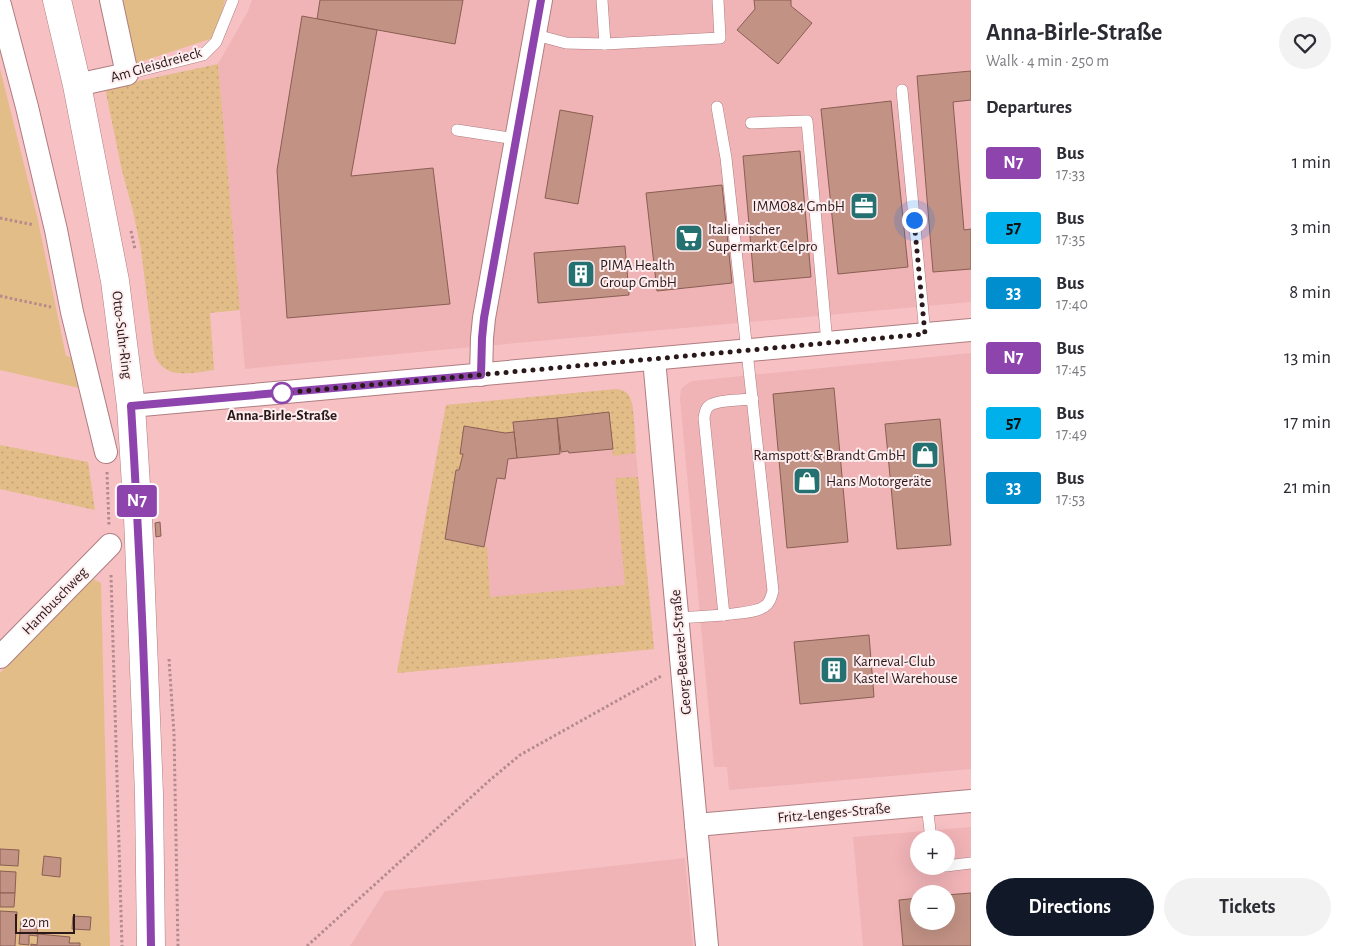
<!DOCTYPE html>
<meta charset="utf-8">
<style>
:root{--surface:#fff;--page:#f2f2f3;--text:#2b2b33;--muted:#7c7c81;--accent:#111827}
body{margin:0;font-family:"Alegreya Sans",sans-serif;background:var(--page);color:var(--text);height:100vh;display:flex;flex-direction:column;font-size:19px;white-space:nowrap}
*{box-sizing:border-box;margin:0}
p{font-size:16px;color:var(--muted)}
.icon{flex:none;width:28px;height:28px;fill:none;stroke:currentColor;stroke-width:2;stroke-linecap:round;stroke-linejoin:round}
.map{position:relative;flex:1;overflow:hidden}
.side{display:flex;flex-direction:column;background:var(--surface);width:375px}
.side>*{flex:none}
.badge{padding:0 10px;border-radius:4px;font-size:18px;line-height:32px}
.tools{position:absolute;left:910px;top:830px;display:grid;gap:10px}
.tools a{display:grid;place-items:center;width:45px;height:45px;border-radius:50%;background:var(--surface);box-shadow:0 5px 20px #0002;font-size:25px}
.scale{position:absolute;left:15px;bottom:12px;width:60px;box-sizing:border-box;padding-left:5px;border:2px solid #2b181a;border-top:0;font-size:14px;line-height:18px;white-space:nowrap;color:#2b181a;-webkit-text-stroke:4px #feedee;paint-order:stroke}
.you{position:absolute;width:25px;height:25px;margin:-12px;border:4px solid #fff;border-radius:50%;background:#1a73e8;box-shadow:0 0 0 8px #1a73e833}
.map>.badge{position:absolute;translate:-50% -50%;box-shadow:0 0 0 2px #fff}
h2{padding:0 15px;font-size:19px;line-height:45px}
.round{display:grid;place-items:center;flex:none;width:52px;height:52px;border-radius:26px;background:var(--page)}
.overview{display:flex;align-items:center;justify-content:space-between;height:85px;padding:0 15px}
h1{font-size:24px;font-weight:600;line-height:38px}
.primary-button{display:flex;gap:10px;margin-top:auto;padding:10px 15px}
.primary-button a{flex:1;height:58px;border-radius:30px;background:var(--accent);color:#fff;font-size:20px;font-weight:600;line-height:58px;text-align:center}
.primary-button a+a{background:var(--page);color:var(--text)}
ul{padding:0;list-style:none}
li{display:flex;align-items:center;gap:15px;height:65px;padding:0 15px}
li div{flex:1}
li b{display:block;font-size:19px}
li em{font-style:normal}
li .badge{min-width:55px;font-weight:700;text-align:center}
main{display:flex;flex:1;min-height:0}
.map>svg:first-child{display:block}
.built{fill:#f0b3b6;fill-rule:evenodd}
.grass{fill:url(#grass-dots)}
.garden{fill:#e3bd88}
.building{fill:#c29285;stroke:#8a5e52}
.lines{fill:none;stroke-linecap:round;stroke-linejoin:round}
.service-casing{stroke:#af7d80;stroke-width:12}
.minor-casing{stroke:#af7d80;stroke-width:24}
.tertiary-casing{stroke:#af7d80;stroke-width:29}
.path{stroke:#b58a8d;stroke-width:3;stroke-dasharray:2.5 2.5;stroke-linecap:butt}
.service{stroke:#fff;stroke-width:11}
.minor{stroke:#fff;stroke-width:22}
.tertiary{stroke:#fff;stroke-width:28}
.line-casing{stroke:#fff;stroke-width:11}
.line{stroke:#8e44ad;stroke-width:8}
.walk{stroke:#2b181a;stroke-width:5;stroke-dasharray:0 9}
.stop-dot{fill:#fff;stroke:#8e44ad;stroke-width:2.5}
.labels{text-anchor:middle;dominant-baseline:central;stroke-width:4;stroke-linejoin:round;paint-order:stroke}
.street-label{font-size:15px;fill:#2b181a;stroke:#feedee}
.poi-label{font-size:15px;fill:#2b181a;stroke:#feedee;text-anchor:start}
.stop-label{font-size:15px;font-weight:bold;fill:#2b181a;stroke:#feedee}
</style>
<main>
<div class="map">
<svg width="971" height="946" viewBox="0 0 971 946">
<defs>
<pattern id="grass-dots" width="8" height="8" patternUnits="userSpaceOnUse" patternTransform="scale(1.25)"><rect width="8" height="8" fill="#e3bd88"/><path d="M2 2h.1M6 6h.1" fill="none" stroke="#c3a275" stroke-width="1.8" stroke-linecap="round"/></pattern>
</defs>
<rect width="100%" height="100%" fill="#f7c1c4"/>
<g class="built">
<path d="M252 0H971V302L429 351 245 369 218 64 247 13Z"/>
<path d="M971 353V769L729 790 727 767H714L680 399 681 389 688 383 693 381Z"/>
<path d="M617 389 622 390 628 394 633 406 636 453 654 649 397 673 446 405Z"/>
<path d="M971 827V946H863L853 837ZM919 839H946V866H919ZM919 894H946V921H919Z"/>
<path d="M685 858 693 946H350L385 891Z"/>
</g>
<g class="grass">
<path d="M218 64 240 310 210 313 214 370C191 373 163 381 154 353L141 250 133 211 122 171 105 88Z"/>
<path d="M617 389C621 390 625 391 628 394 635 403 635 441 636 453L613 456 609 413 514 422V432L505 433 464 426 460 453 463 454 445 539 487 547 490 597 625 585 615 478 638 477 654 649 397 673 446 405Z"/>
<path d="M0 445 88 462 95 510 0 489Z"/>
</g>
<g class="garden">
<path d="M119 0H225L216 37 131 65Z"/>
<path d="M0 69 37 216 66 356 74 358 79 388 0 370Z"/>
<path d="M91 578 101 583 110 946H0V673Z"/>
</g>
<g class="building">
<path d="M320 0H463L455 44 317 19Z"/>
<path d="M754 0H791V6L812 23 778 64 737 30 755 9Z"/>
<path d="M302 16 377 30 351 176 433 168 450 304 287 318 277 170Z"/>
<path d="M971 71V100L953 102 964 230 971 229V269L933 272 917 76Z"/>
<path d="M891 101 908 267 838 274 821 109Z"/>
<path d="M560 110 593 116 578 204 545 198Z"/>
<path d="M800 151 811 277 754 282 743 156Z"/>
<path d="M722 185 732 283 657 291 646 193Z"/>
<path d="M625 246 629 295 538 303 534 253Z"/>
<path d="M834 388 848 542 787 548 773 394Z"/>
<path d="M609 412 613 449 569 453 568 451 561 452 557 418Z"/>
<path d="M557 418 560 454 517 458 513 422Z"/>
<path d="M940 419 951 545 897 549 885 424Z"/>
<path d="M464 426 505 433 514 432 517 458 508 459 505 479 497 478 484 547 445 539 456 470H459L463 454H460Z"/>
<path d="M160 522 161 536 156 537 155 523Z"/>
<path d="M869 635 874 697 800 704 794 642Z"/>
<path d="M0 849 19 850 18 866 0 865Z"/>
<path d="M44 856 61 858 60 877 42 875Z"/>
<path d="M0 871 16 872 15 893H0Z"/>
<path d="M0 893H15L14 907H0Z"/>
<path d="M971 893V946H903L899 900 919 898V921H946V895Z"/>
<path d="M0 911 17 912 15 946H0Z"/>
<path d="M73 916 91 917 90 930 72 929Z"/>
<path d="M21 921 38 922 37 936 29 935V945L19 944Z"/>
<path d="M38 934 70 937 69 943H80V946H31V944L37 945Z"/>
</g>
<g class="lines">
<defs>
<g id="service">
<path d="M602 0 605 44"/>
<path d="M536 35 566 43 605 44 720 38 718 0"/>
<path d="M127 74 203 55 216 42 233 0"/>
<path d="M902 90 925 334"/>
<path d="M717 107 726 158 773 591C771 597 770 603 765 606 757 613 735 613 724 615L704 418C705 413 705 409 709 406 716 400 742 400 753 399"/>
<path d="M751 123 807 121 827 343"/>
<path d="M457 130 516 139"/>
<path d="M678 618 724 615"/>
<path d="M927 805 931 839"/>
<path d="M934 866H940"/>
<path d="M946 866 971 863"/>
</g>
<g id="minor">
<path d="M0 5 27 107 56 230 72 312 106 452"/>
<path d="M77 85 127 74 111 0"/>
<path d="M654 359 707 946"/>
<path d="M481 375 482 338 484 318 541 0"/>
<path d="M131 406 971 330"/>
<path d="M0 657 110 545"/>
<path d="M696 825 971 801"/>
</g>
<path id="tertiary" d="M57 0 77 85 115 281 131 406 138 517 149 794 151 946"/>
</defs>
<use href="#service" class="service-casing"/>
<use href="#minor" class="minor-casing"/>
<use href="#tertiary" class="tertiary-casing"/>
<g class="path">
<path d="M0 218 34 225"/>
<path d="M131 231 135 249"/>
<path d="M0 296 51 307"/>
<path d="M107 472 109 526"/>
<path d="M111 575 122 946"/>
<path d="M169 659 174 734 178 946"/>
<path d="M307 946 490 780 520 755 663 675"/>
</g>
<use href="#service" class="service"/>
<use href="#minor" class="minor"/>
<use href="#tertiary" class="tertiary"/>
</g>
<g class="lines">
<defs>
<path id="line" d="M151 946C149 766 142 586 131 406L481 375 482 338 484 318 541 0"/>
</defs>
<use href="#line" class="line-casing"/>
<use href="#line" class="line"/>
<path class="walk" d="M282 393 925 334 914 220"/>
</g>
<defs>
<symbol id="office-square" viewBox="-11 -11 22 22"><rect x="-9" y="-9" width="18" height="18" rx="4" fill="#257070" stroke="#feedee"/><path d="M-6-3h4V-5.5h4V-3h4V5H-6ZM-1-4.5V-3h2v-1.5ZM-6 0V1H6V0Z" fill="#fff"/></symbol>
<symbol id="supermarket-square" viewBox="-11 -11 22 22"><rect x="-9" y="-9" width="18" height="18" rx="4" fill="#257070" stroke="#feedee"/><path d="M-6-5.5h2.5l.6 2H6L4.5 2H-2.5L-4.4-4H-6ZM-1.5 3.2a1.3 1.3 0 1 0 .1 0ZM3 3.2a1.3 1.3 0 1 0 .1 0Z" fill="#fff"/></symbol>
<symbol id="building-square" viewBox="-11 -11 22 22"><rect x="-9" y="-9" width="18" height="18" rx="4" fill="#257070" stroke="#feedee"/><path d="M-4-6H4V6H1V3H-1V6H-4ZM-2.5-4.3h1.7v1.8h-1.7ZM.8-4.3h1.7v1.8H.8ZM-2.5-1h1.7V.8h-1.7ZM.8-1h1.7V.8H.8Z" fill="#fff"/></symbol>
<symbol id="shop-square" viewBox="-11 -11 22 22"><rect x="-9" y="-9" width="18" height="18" rx="4" fill="#257070" stroke="#feedee"/><path d="M-5-2.5h2.3a2.7 3.5 0 0 1 5.4 0H5L5.5 6h-11ZM-1.5-2.5h3a1.5 2.3 0 0 0-3 0Z" fill="#fff"/></symbol>
</defs>
<g fill-rule="evenodd">
<use href="#office-square" x="848" y="190" width="32" height="32"/>
<use href="#supermarket-square" x="673" y="222" width="32" height="32"/>
<use href="#building-square" x="565" y="258" width="32" height="32"/>
<use href="#shop-square" x="909" y="439" width="32" height="32"/>
<use href="#shop-square" x="791" y="465" width="32" height="32"/>
<use href="#building-square" x="818" y="654" width="32" height="32"/>
</g>
<circle class="stop-dot" cx="282" cy="393" r="10"/>
<g class="labels">
<g class="street-label">
<text transform="translate(156 65) rotate(-16)">Am Gleisdreieck</text>
<text transform="translate(122 335) rotate(83)">Otto-Suhr-Ring</text>
<text transform="translate(55 601) rotate(-46)">Hambuschweg</text>
<text transform="translate(681 652) rotate(-95)">Georg-Beatzel-Straße</text>
<text transform="translate(834 813) rotate(-5)">Fritz-Lenges-Straße</text>
</g>
<g class="poi-label">
<text x="845" y="206" text-anchor="end">IMMO84 GmbH</text>
<text x="708" y="229">Italienischer<tspan x="708" dy="17">Supermarkt Celpro</tspan></text>
<text x="600" y="265">PIMA Health<tspan x="600" dy="17">Group GmbH</tspan></text>
<text x="906" y="455" text-anchor="end">Ramspott &amp; Brandt GmbH</text>
<text x="826" y="481">Hans Motorgeräte</text>
<text x="853" y="661">Karneval-Club<tspan x="853" dy="17">Kastel Warehouse</tspan></text>
</g>
<g class="stop-label">
<text x="282" y="415">Anna-Birle-Straße</text>
</g>
</g>
</svg>
<div class="tools">
<a>+</a>
<a>−</a>
</div>
<div class="scale">20 m</div>
<div class="you" style="left:914px;top:220px"></div>
<b class="badge" style="left:137px;top:501px;background:#8e44ad;color:#fff">N7</b>
</div>
<section class="side">
<div class="overview"><div><h1>Anna-Birle-Straße</h1><p>Walk · 4 min · 250 m</p></div><a class="round"><svg class="icon" aria-label="heart" viewBox="0 0 24 24"><path d="M12 20l-8-8c-3-5 5-10 8-4 3-6 11-1 8 4z"/></svg></a></div>
<h2>Departures</h2>
<ul>
<li><span class="badge" style="background:#8e44ad;color:#fff">N7</span><div><b>Bus</b><p>17:33</p></div><em>1 min</em></li>
<li><span class="badge" style="background:#00b0eb;color:#111">57</span><div><b>Bus</b><p>17:35</p></div><em>3 min</em></li>
<li><span class="badge" style="background:#008ecf;color:#fff">33</span><div><b>Bus</b><p>17:40</p></div><em>8 min</em></li>
<li><span class="badge" style="background:#8e44ad;color:#fff">N7</span><div><b>Bus</b><p>17:45</p></div><em>13 min</em></li>
<li><span class="badge" style="background:#00b0eb;color:#111">57</span><div><b>Bus</b><p>17:49</p></div><em>17 min</em></li>
<li><span class="badge" style="background:#008ecf;color:#fff">33</span><div><b>Bus</b><p>17:53</p></div><em>21 min</em></li>
</ul>
<div class="primary-button"><a>Directions</a><a>Tickets</a></div>
</section>
</main>
